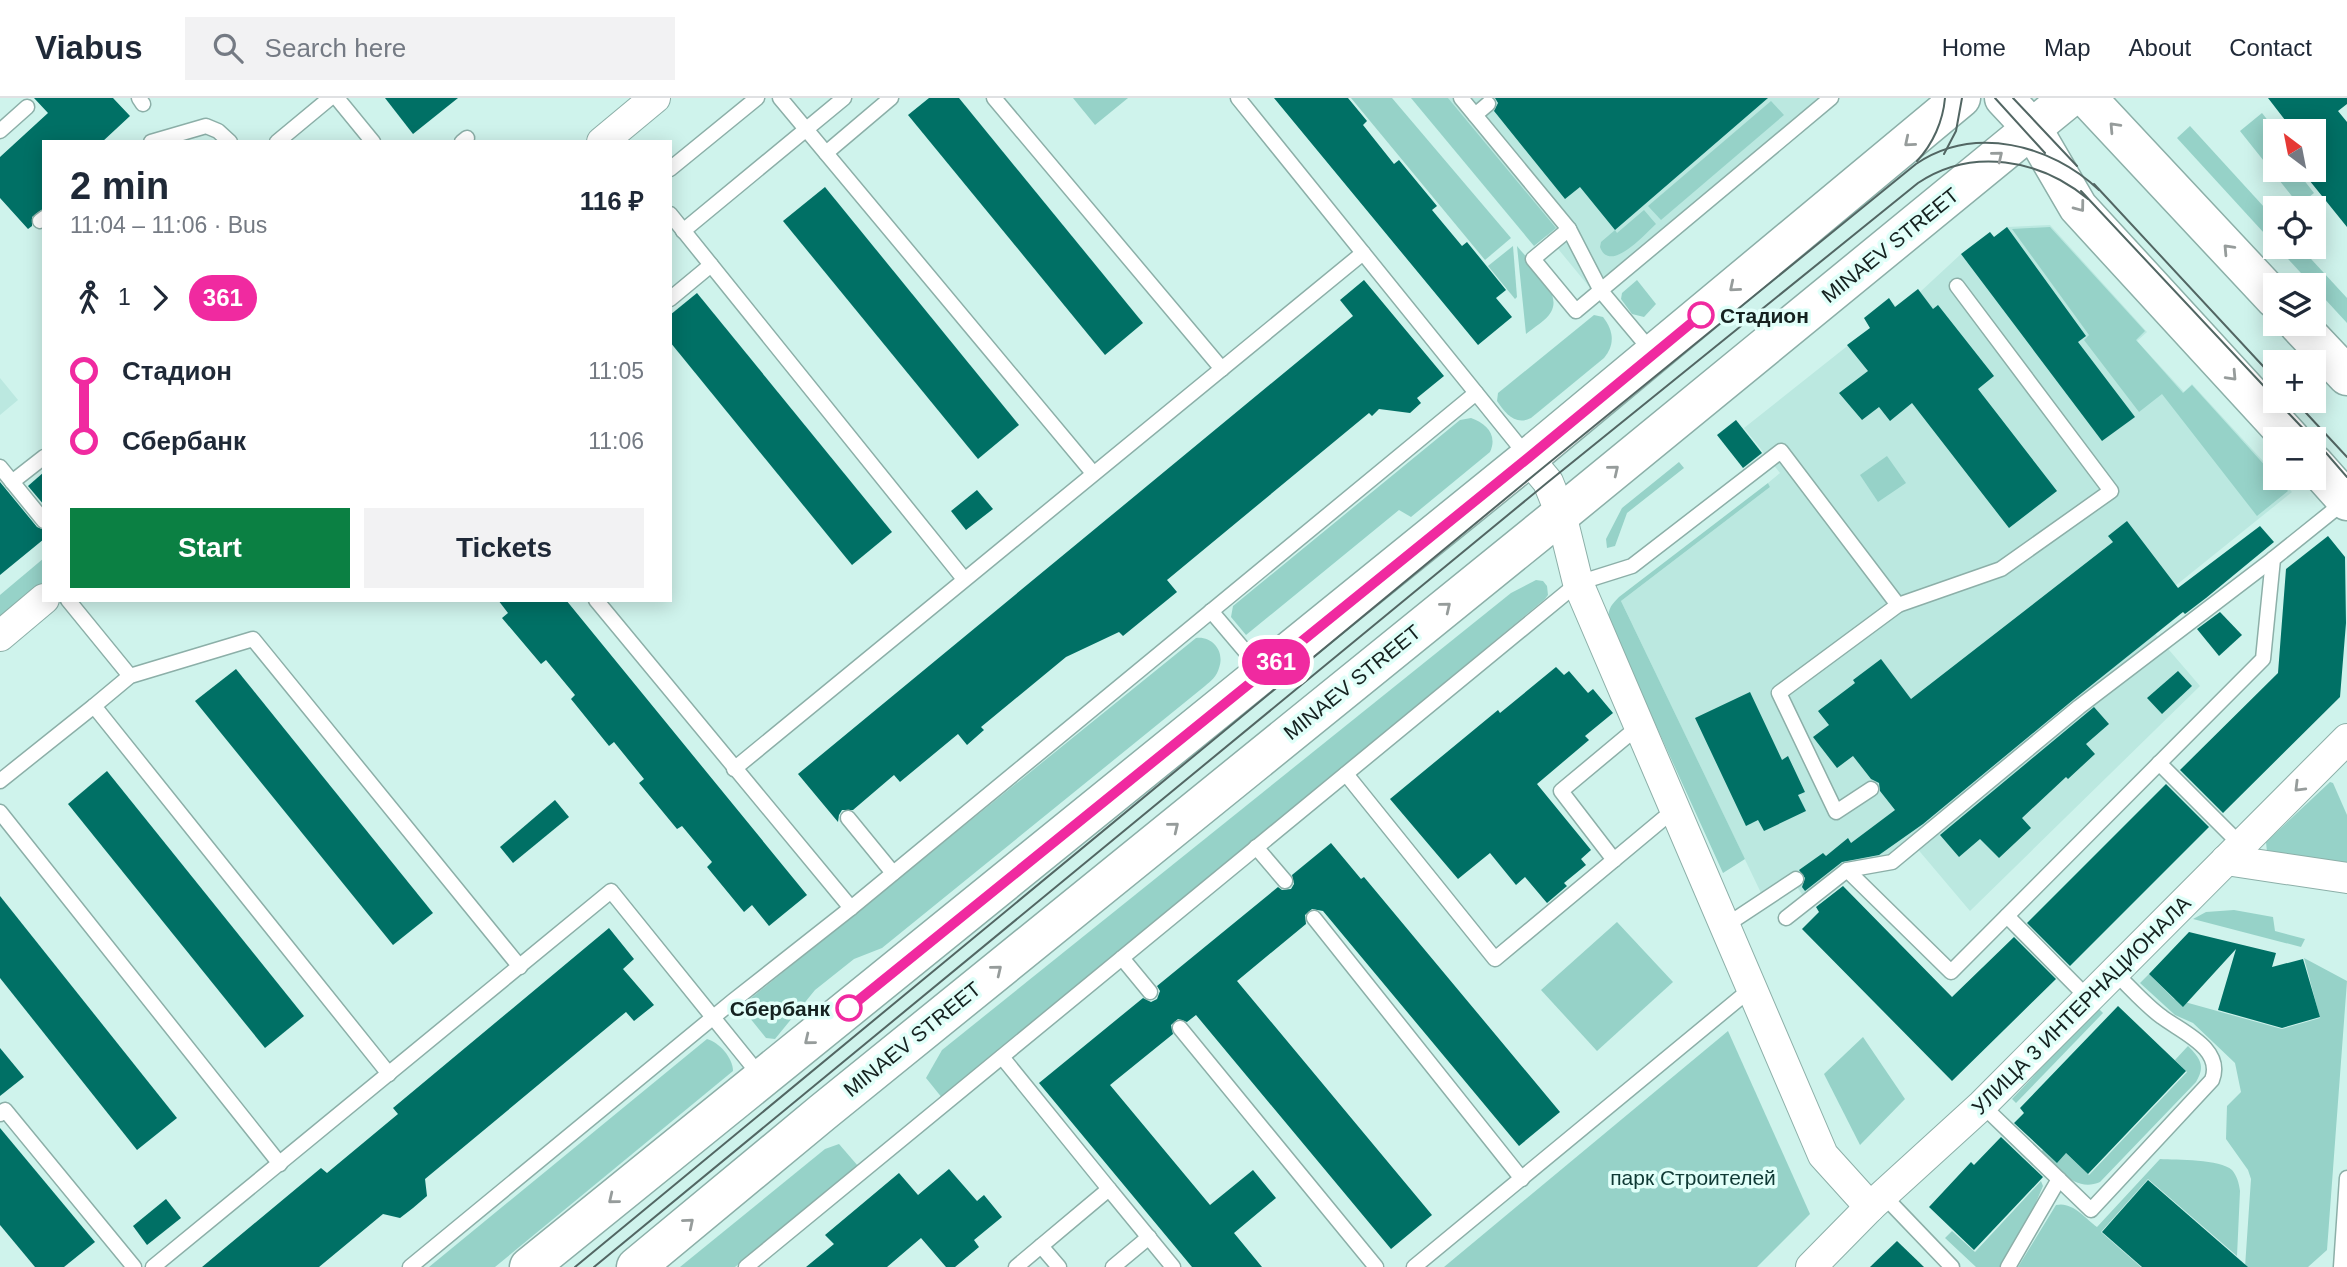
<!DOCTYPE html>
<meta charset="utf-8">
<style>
:root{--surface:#fff;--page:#f2f2f3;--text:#1f2937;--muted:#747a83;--line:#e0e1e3;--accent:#0b8043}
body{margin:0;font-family:Arial,sans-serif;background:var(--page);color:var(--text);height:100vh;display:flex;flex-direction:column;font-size:26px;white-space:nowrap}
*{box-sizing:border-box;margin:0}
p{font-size:23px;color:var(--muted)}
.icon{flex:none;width:38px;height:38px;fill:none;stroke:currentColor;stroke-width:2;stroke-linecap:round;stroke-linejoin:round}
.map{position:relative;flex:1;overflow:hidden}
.side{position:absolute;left:42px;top:42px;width:630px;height:462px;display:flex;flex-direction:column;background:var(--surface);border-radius:0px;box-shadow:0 4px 18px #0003}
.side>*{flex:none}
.badge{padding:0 14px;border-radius:23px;font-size:24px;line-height:46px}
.needle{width:46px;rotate:328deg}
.controls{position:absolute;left:2263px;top:21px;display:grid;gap:14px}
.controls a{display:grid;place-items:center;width:63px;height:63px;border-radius:0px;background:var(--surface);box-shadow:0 4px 18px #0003;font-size:35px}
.map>.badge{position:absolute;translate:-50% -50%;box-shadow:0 0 0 4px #fff}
.legs{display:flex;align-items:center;gap:10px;height:77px;padding:0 28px;font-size:23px}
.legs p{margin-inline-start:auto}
.headline{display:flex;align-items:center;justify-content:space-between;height:119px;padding:0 28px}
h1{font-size:38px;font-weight:600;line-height:52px}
.action{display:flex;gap:14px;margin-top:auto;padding:14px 28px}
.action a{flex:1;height:80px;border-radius:0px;background:var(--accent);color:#fff;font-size:28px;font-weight:600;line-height:80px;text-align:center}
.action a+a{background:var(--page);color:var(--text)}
ul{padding:0 28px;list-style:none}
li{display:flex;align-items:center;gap:24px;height:70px;font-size:26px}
li i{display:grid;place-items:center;width:10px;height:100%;margin:0 9px;background:currentColor}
li i::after{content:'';width:18px;height:18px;margin:-9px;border:5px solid;border-radius:50%;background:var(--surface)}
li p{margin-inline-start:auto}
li:first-child i{background:linear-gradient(#0000 50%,currentColor 0)}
li:last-child i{background:linear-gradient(currentColor 50%,#0000 0)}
header{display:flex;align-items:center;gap:42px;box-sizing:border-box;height:98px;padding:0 35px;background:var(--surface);border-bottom:2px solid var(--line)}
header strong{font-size:33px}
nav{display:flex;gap:38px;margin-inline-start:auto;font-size:24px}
.search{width:490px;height:63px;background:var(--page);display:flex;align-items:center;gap:18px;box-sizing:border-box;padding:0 24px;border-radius:0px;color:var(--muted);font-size:26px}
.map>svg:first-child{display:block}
.built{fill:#bbe8e0}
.green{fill:#96d2c8}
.building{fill:#007065}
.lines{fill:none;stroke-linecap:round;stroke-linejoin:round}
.lane-casing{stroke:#8cafa8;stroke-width:17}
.street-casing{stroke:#8cafa8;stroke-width:32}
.primary-casing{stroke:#8cafa8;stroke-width:41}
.lane{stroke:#fff;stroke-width:14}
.street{stroke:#fff;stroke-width:30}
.primary{stroke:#fff;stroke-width:38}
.tram{stroke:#526663;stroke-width:2}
.oneway{stroke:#969c9b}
.line-1-casing{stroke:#fff;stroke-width:16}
.line-1{stroke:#f02aa0;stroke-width:10}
.stop-1-dot{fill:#fff;stroke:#f02aa0;stroke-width:3.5}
.labels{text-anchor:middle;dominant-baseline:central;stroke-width:7;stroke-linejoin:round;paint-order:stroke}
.street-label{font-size:21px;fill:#152220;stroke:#e1fff9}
.stop-label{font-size:21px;font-weight:bold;fill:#152220;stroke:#e1fff9;text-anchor:start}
.park-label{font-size:21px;fill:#0f3934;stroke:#e1fff9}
</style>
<header>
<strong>Viabus</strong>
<div class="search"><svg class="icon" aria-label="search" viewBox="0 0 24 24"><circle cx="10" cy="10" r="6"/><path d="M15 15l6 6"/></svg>Search here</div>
<nav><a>Home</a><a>Map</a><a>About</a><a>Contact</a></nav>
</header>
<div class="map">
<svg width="2347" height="1169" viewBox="0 0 2347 1169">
<rect width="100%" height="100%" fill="#cff3ec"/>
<g class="built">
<path d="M1434 0H1831L1596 197Z"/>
<path d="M2050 127 2147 234 2137 243 2184 294 2192 286 2275 376V380H2279L2292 394 2139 517 2200 588 1970 813 1910 742 1887 760 1803 798 1790 778 1762 797 1621 503 1770 389 1768 385 1780 375 1744 330 1870 230 1864 220 1889 201 1896 208 1918 191 1920 194 1961 156 1990 134 1994 139 2007 129Z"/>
<path d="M0 280 18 302 0 317Z"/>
</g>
<g class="green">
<path d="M1073 0H1128L1095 27Z"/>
<path d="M1351 0H1392L1511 140 1485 162Z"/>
<path d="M1411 0H1448L1556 130 1534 148Z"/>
<path d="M1771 3 1784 17 1661 122 1648 108Z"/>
<path d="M2262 15 2273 29 2266 35 2275 46V72H2296L2314 95 2299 107 2240 33Z"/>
<path d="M2190 28 2275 121V147L2177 40Z"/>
<path d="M1644 112 1656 126C1644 137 1610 176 1600 149L1601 144 1615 132 1617 135Z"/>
<path d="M2050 129 2145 233 2136 242 2183 295 2192 287 2288 393 2257 418 2162 296 2139 314 2084 242 2089 237 2012 131Z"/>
<path d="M1513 148 1517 199 1515 201 1488 168Z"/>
<path d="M1517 148C1529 163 1563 194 1551 214 1546 223 1534 229 1526 236Z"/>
<path d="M2277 149H2300L2347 200V225Z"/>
<path d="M1637 182 1656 206 1644 219 1632 216 1621 201 1622 195Z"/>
<path d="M1594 217 1603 219C1614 233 1615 247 1604 260L1531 320C1515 328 1505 315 1497 303L1498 295Z"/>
<path d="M1471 320C1486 325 1498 337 1490 354L1411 419 1399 412 1246 537 1231 519 1233 508 1460 322Z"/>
<path d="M1887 358 1906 385 1878 404 1860 377Z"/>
<path d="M1679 364 1684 370 1627 415 1615 448 1607 450 1606 441 1622 410Z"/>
<path d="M1768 385 1770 389 1621 503 1745 761 1723 775 1609 524C1607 512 1611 507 1619 499Z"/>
<path d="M44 460V484L0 519V497Z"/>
<path d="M1536 482 1543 483 1547 488 1548 497 1545 501 943 1001 926 980 942 952 1511 495Z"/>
<path d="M1196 540C1213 538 1225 554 1219 570 1217 578 1211 583 1205 588L882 850 854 861 815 892 775 941 766 940 745 914V905Z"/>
<path d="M2330 684 2333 685 2347 717V767L2267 754 2266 744Z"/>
<path d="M2234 812 2273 819 2275 833 2305 841 2301 849 2193 821 2206 814Z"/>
<path d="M1617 824 1673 884 1597 953 1541 892Z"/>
<path d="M2304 860 2347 883 2327 1152 2308 1169H2245L2251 1081 2248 1072 2226 1041 2227 1008 2241 994 2235 965 2193 925 2175 917 2140 885 2149 876 2174 901 2282 931 2320 920Z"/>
<path d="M2098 910 2103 915 2016 1005 2012 1001Z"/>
<path d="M1728 933 1810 1116 1757 1169H1444Z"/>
<path d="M1863 939 1905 1001 1860 1047 1824 976Z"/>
<path d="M707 941C719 944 733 960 733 973L495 1169H429Z"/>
<path d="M2188 948C2200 960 2206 968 2196 984L2100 1084C2075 1095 2058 1070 2041 1054L2052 1042 2089 1077 2187 974 2175 962Z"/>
<path d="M839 1046 858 1068 735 1169H680L825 1051Z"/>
<path d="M2160 1061C2177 1062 2220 1061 2232 1072 2237 1078 2239 1085 2240 1093L2237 1158 2148 1081 2101 1134 2141 1169H2018L2056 1107C2072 1103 2085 1120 2097 1129Z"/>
<path d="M2041 1083 2043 1088 2030 1118 2001 1169H1976L1945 1140 1952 1133 1975 1154Z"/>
</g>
<g class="building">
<path d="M34 0H113L130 18 102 44H44V110L32 119V128L28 131 0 100V59L48 15Z"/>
<path d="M385 0H458L413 36Z"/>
<path d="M929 0H959L1143 225 1105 257 908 17Z"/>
<path d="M1274 0H1348L1367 23 1363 27 1394 66 1399 62 1437 108 1432 112 1462 148 1467 144 1506 192 1496 200 1512 219 1478 247Z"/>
<path d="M1495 0H1768L1615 132 1580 89 1565 101 1494 13 1498 5Z"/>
<path d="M2268 0H2347V6L2338 13 2347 24V129L2301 72H2314V33H2275V40L2270 34 2285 22Z"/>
<path d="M825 89 1019 327 978 361 783 123Z"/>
<path d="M2007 129 2086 238 2078 244 2135 319 2102 343 1961 156 1990 134 1994 139Z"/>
<path d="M1364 182 1444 278 1417 300 1421 305 1410 315 1379 311 1372 318 1369 315 1167 482 1177 494 1123 538 1119 534 1066 559 981 629 984 632 967 647 958 636 900 684 894 677 853 712H842L839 717 838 724 798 676 1353 218 1340 202Z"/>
<path d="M1918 191 1933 211 1938 207 1994 278 1978 291 2057 393 2009 430 1912 305 1890 323 1879 309 1862 322 1839 295 1868 273 1847 247 1870 230 1864 220 1889 200 1895 209Z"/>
<path d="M697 195 892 434 852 467 670 244V217Z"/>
<path d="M1736 322 1762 355 1743 370 1717 337Z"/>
<path d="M44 374V407L28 388Z"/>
<path d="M0 384 37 429 44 432V441L0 477Z"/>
<path d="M977 392 993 411 966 432 951 413Z"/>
<path d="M2127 423 2178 490 2260 428 2274 444 2206 500 2185 516 2183 514 2073 602 1923 726 1879 757 1842 764 1805 793 1802 789 1805 780 1799 772 1823 755 1826 758 1848 740 1851 745 1895 712 1880 693 1879 685 1871 681 1853 658 1837 670 1813 639 1829 627 1818 613 1855 585 1853 582 1881 561 1911 601 2113 444 2108 438Z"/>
<path d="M2328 438 2345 459 2346 525 2340 599 2223 715 2180 672 2278 575 2286 471Z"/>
<path d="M498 502H566L807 797 769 828 752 807 744 814 707 769 712 764 682 728 677 731 639 685 644 681 614 644 609 648 571 601 575 597 546 562 541 566 502 520 508 515Z"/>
<path d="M2220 514 2242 537 2219 558 2197 531Z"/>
<path d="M1556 569 1564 577 1569 573 1588 595 1593 591 1613 615 1585 638 1589 642 1537 686 1591 752 1581 761 1586 767 1564 785 1567 788 1547 805 1525 779 1516 787 1490 755 1458 781 1390 701 1498 612 1500 615Z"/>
<path d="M236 571 433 815 393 847 195 603Z"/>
<path d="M2178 573 2192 588 2162 616 2147 600Z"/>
<path d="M1750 594 1782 662 1788 658 1805 694 1798 697 1806 713 1764 733 1758 722 1746 728 1695 620Z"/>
<path d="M2094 609 2109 626 2086 646 2095 656 2068 681 2066 679 2022 720 2031 730 1999 760 1980 741 1959 759 1940 737Z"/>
<path d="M107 673 304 918 265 950 68 706Z"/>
<path d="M2166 686 2209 729 2070 868 2027 825Z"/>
<path d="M555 702 569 719 513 765 500 749Z"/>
<path d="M1331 745 1361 781 1364 779 1560 1014 1519 1048 1323 813 1312 811 1305 817 1306 826 1237 883 1432 1117 1391 1151 1196 917 1187 924 1178 921 1171 927 1173 936 1110 987 1210 1107 1253 1072 1276 1100 1234 1135 1262 1169H1192L1039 985 1143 900 1151 904 1157 901 1160 893 1157 888 1278 789 1282 792 1291 791 1294 786 1292 777Z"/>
<path d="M1843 788 1952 899 2014 839 2056 881 1952 983 1802 831 1819 814 1816 809Z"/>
<path d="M0 798 177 1020 137 1052 0 880Z"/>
<path d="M609 830 634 861 623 871 654 907 634 923 626 914 425 1081 427 1098 413 1110 400 1120 383 1116 319 1169H202L321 1070 327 1075 398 1016 393 1010Z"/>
<path d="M2189 834 2276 855 2272 869 2303 861 2320 919 2282 930 2218 912 2236 851 2183 909 2149 876Z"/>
<path d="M2118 908 2186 973 2088 1076 2066 1055 2057 1065 2014 1025 2024 1015 2020 1010Z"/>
<path d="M0 950 24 979 0 998Z"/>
<path d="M0 1030 95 1144 64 1169H35L0 1127Z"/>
<path d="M2001 1039 2043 1079 1974 1152 1929 1109 1971 1064 1974 1067Z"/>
<path d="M949 1071 977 1103 984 1097 1002 1119 974 1142 979 1149 955 1169H946L921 1140 887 1169H806L834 1146 825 1137 899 1075 918 1097Z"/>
<path d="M2148 1082 2248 1169H2142L2102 1134Z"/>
<path d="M166 1101 181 1120 147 1147 133 1128Z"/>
<path d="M1897 1143 1924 1169H1870Z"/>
</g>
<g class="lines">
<defs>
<g id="lane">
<path d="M139 0 143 6"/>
<path d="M337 0 373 44"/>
<path d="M780 0 1093 375"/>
<path d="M994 0 1222 271"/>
<path d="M1238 0 1527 358"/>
<path d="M1461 0 1569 131 1601 193 1653 255"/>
<path d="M1475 17 1488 6"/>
<path d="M0 33 27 9"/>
<path d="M151 44 206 28 218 33 230 44"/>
<path d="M277 44 330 0"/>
<path d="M462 44 467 40"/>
<path d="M826 55 891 0"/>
<path d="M670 71 757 0"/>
<path d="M670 116 964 481"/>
<path d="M40 123 44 120"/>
<path d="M1569 131 1533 161 1576 213 1831 0"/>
<path d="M683 133 844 0"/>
<path d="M670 201 711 167"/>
<path d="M0 369 44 423"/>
<path d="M12 384 44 359"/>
<path d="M68 502 130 578"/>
<path d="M596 502 851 810"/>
<path d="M1898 507 2001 471 2111 393 1957 188"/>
<path d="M1211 513 1262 573"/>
<path d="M2159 665 2241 747"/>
<path d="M734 671 1363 155"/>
<path d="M1346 676 1495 861 1675 711"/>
<path d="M0 683 94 608"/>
<path d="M0 714 280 1066"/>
<path d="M848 720 893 775"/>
<path d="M1256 749 1285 783"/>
<path d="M1614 762 1561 693 1639 628"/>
<path d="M1847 772 1951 874 2263 561 2273 461 2344 404"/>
<path d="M2007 818 2088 900"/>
<path d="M1314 820 1522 1081"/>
<path d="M1786 820 1847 772 1892 764 2079 609 2273 461"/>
<path d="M1725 828 1796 781"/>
<path d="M1122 860 1150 894"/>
<path d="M1180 930 1376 1169"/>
<path d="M1002 959 1109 1091"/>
<path d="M389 976 94 608 130 578 253 541 520 869"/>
<path d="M1982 1007 2091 1112 2212 982C2224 951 2182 934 2162 919 2145 907 2130 889 2114 874"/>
<path d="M0 1016 5 1012 134 1169"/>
<path d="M1883 1097 1952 1169"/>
<path d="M1041 1148 1059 1169"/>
<path d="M153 1169 611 793 762 980"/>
<path d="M410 1169 733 903 851 810 1476 295"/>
<path d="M746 1169 1578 485 1632 468 1781 353 1898 507 1779 595 1836 714 1871 691"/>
<path d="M1016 1169 1109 1091 1173 1169"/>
<path d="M1113 1169 1149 1139"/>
<path d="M1414 1169 1752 890"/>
<path d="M2008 1169 2059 1081"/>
<path d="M2341 1169 2347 1080"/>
</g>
<g id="street">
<path d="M602 44 655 0"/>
<path d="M1528 360 1548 384 1561 416 1578 485 1823 1057 1870 1109"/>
<path d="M0 538 44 501"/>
<path d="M2226 762 2347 780"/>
<path d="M1811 1169 1870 1109 1982 1007 2347 641"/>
</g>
<g id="primary">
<path d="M2004 0 2032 30 2078 109 2291 341"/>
<path d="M2087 0 2275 201"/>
<path d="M2298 226 2347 278"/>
<path d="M2314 366 2347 403"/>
<path d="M529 1169 1528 360 1961 0"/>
<path d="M636 1169 823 1014 1561 416 2069 0"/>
</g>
</defs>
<use href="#lane" class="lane-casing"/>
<use href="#street" class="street-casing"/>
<use href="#primary" class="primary-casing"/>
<use href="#lane" class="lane"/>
<use href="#street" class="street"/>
<use href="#primary" class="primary"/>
<g class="tram">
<path d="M1995 0 2045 55"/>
<path d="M2013 0 2077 68"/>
<path d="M1944 56 1956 33 1962 0"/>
<path d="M1917 63C1933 46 1943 23 1945 0"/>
<path d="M2094 86 2275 281"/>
<path d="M2081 93 2275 300"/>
<path d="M2277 303 2313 341"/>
<path d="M2295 303 2347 359"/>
<path d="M2314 341 2347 379"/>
<path d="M575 1169 1539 373 1916 66C1974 27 2051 46 2099 92"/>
<path d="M594 1169 1548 384 1918 85C1972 49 2040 61 2088 101"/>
</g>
</g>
<defs><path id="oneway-chevron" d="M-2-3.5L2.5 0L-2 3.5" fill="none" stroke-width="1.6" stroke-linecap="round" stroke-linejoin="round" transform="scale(1.75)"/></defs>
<g class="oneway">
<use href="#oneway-chevron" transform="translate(2114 29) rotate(-133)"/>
<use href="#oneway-chevron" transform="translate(1909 44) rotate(140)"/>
<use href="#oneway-chevron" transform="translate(1998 58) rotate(-39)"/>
<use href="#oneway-chevron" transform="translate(2080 109) rotate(53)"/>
<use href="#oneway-chevron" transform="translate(2228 151) rotate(-133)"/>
<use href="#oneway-chevron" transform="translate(1734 189) rotate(140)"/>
<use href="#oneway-chevron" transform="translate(2232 278) rotate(47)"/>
<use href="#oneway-chevron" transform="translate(1614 372) rotate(-39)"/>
<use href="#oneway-chevron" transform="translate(1446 509) rotate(-39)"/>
<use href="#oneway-chevron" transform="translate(2299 689) rotate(135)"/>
<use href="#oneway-chevron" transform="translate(1174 729) rotate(-39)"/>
<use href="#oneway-chevron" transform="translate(997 872) rotate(-39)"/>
<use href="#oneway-chevron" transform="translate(809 942) rotate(141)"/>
<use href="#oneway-chevron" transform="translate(613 1101) rotate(141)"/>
<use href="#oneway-chevron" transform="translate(689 1125) rotate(-40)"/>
</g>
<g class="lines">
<defs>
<path id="line-1" d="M849 910 1528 360 1701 217"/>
</defs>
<use href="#line-1" class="line-1-casing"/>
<use href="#line-1" class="line-1"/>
</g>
<g class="stop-1-dot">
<circle cx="1701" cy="217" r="12"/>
<circle cx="849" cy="910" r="12"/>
</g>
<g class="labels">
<g class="street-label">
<text transform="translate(1890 147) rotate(-39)">MINAEV STREET</text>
<text transform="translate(1352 584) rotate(-39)">MINAEV STREET</text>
<text transform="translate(2081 907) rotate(-45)">УЛИЦА 3 ИНТЕРНАЦИОНАЛА</text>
<text transform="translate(912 941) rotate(-39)">MINAEV STREET</text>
</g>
<g class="stop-label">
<text x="1720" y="217">Стадион</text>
<text x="830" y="910" text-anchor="end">Сбербанк</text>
</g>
<g class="park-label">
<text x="1693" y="1079">парк Строителей</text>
</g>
</g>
</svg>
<div class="controls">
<a><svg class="needle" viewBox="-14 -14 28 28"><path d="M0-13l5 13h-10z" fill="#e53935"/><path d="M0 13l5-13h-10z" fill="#747a83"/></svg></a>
<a><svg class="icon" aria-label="locate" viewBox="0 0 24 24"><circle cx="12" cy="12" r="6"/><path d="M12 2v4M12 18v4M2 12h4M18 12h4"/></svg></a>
<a><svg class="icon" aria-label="layers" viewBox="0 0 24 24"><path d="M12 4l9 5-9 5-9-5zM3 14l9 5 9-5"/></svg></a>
<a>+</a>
<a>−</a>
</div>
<b class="badge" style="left:1276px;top:564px;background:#f02aa0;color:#fff">361</b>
<section class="side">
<div class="headline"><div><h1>2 min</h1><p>11:04 – 11:06 · Bus</p></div><b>116 ₽</b></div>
<div class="legs"><svg class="icon" aria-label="walk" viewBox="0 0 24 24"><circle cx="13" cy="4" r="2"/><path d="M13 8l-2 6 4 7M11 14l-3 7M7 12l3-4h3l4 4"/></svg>1<svg class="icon" aria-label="forward" viewBox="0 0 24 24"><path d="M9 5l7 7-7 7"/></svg><b class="badge" style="background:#f02aa0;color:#fff">361</b></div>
<ul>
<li><i style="color:#f02aa0"></i><b>Стадион</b><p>11:05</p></li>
<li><i style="color:#f02aa0"></i><b>Сбербанк</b><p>11:06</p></li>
</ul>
<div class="action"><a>Start</a><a>Tickets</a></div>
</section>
</div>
